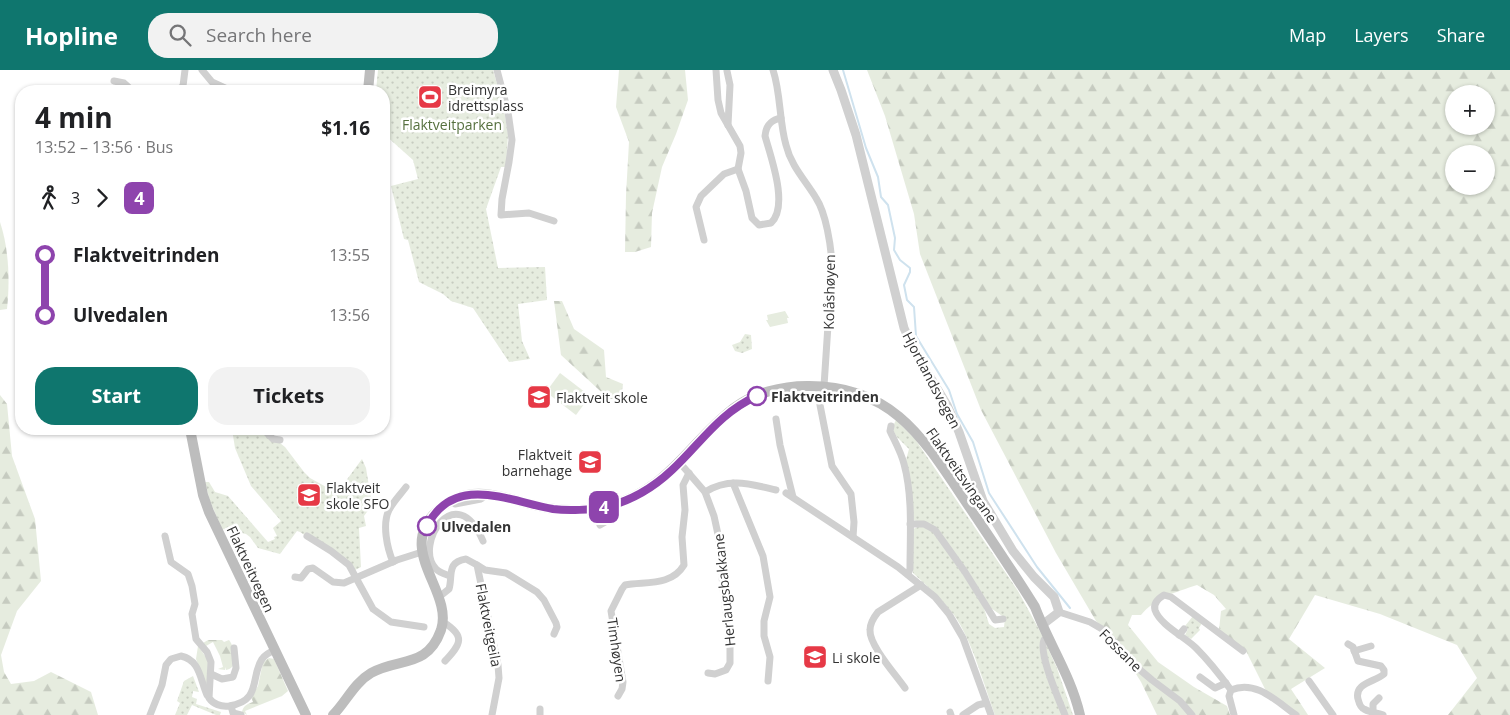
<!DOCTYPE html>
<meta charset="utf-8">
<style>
:root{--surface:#fff;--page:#f2f2f2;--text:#202124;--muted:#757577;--accent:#0f766e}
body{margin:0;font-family:"Open Sans",sans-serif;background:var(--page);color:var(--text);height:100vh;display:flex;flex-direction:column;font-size:19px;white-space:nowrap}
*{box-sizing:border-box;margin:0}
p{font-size:16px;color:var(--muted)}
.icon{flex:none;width:28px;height:28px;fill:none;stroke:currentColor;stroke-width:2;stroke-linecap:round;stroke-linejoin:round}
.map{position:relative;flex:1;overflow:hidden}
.panel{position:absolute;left:15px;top:15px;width:375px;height:350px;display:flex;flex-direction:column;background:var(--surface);border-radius:20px;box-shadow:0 1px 4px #0004}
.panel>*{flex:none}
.badge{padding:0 10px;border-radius:8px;font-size:18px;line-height:32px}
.fabs{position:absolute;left:1445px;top:15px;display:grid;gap:10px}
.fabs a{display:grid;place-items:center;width:50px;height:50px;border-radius:50%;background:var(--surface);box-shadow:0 1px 4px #0004;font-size:25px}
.map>.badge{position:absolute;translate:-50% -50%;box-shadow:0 0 0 2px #fff}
.legs{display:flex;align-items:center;gap:8px;height:55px;padding:0 20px;font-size:16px}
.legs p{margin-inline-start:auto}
.overview{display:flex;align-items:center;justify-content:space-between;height:85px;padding:0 20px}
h1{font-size:28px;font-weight:700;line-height:38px}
.primary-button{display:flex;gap:10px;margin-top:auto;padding:10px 20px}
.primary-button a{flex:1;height:58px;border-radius:20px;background:var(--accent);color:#fff;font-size:20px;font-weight:700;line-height:58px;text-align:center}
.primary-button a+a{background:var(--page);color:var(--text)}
ul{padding:0 20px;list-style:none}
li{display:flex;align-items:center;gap:18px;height:60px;font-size:19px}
li i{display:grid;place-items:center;width:8px;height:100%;margin:0 6px;background:currentColor}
li i::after{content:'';width:12px;height:12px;margin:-6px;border:4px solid;border-radius:50%;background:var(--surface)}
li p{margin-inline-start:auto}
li:first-child i{background:linear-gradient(#0000 50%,currentColor 0)}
li:last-child i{background:linear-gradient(currentColor 50%,#0000 0)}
header{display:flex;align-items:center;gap:30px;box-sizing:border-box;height:70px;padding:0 25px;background:var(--accent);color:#fff}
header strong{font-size:24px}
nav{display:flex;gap:28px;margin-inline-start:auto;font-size:18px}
.search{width:350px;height:45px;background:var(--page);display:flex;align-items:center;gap:12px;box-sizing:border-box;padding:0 18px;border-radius:20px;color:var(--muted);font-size:19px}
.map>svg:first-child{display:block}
.grass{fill:#e6ecdf}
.forest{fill:url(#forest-firs);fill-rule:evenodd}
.park{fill:url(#park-dots)}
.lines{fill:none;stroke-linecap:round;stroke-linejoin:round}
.stream{stroke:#cfe2ee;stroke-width:2}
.minor{stroke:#d0d0d0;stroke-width:7}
.tertiary{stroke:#d0d0d0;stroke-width:9}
.secondary{stroke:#bdbdbd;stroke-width:10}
.line-1-casing{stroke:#fff;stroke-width:11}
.line-1{stroke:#8e44ad;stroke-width:8}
.stop-1-dot{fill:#fff;stroke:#8e44ad;stroke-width:2.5}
.labels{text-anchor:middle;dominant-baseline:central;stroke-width:5;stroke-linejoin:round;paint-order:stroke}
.poi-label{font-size:14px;fill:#333;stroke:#fff;text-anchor:start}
.park-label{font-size:14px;fill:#56703f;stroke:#fff}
.street-label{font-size:14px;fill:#333;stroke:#fff}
.stop-label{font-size:14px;font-weight:bold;fill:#333;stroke:#fff;text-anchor:start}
</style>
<header>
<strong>Hopline</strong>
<div class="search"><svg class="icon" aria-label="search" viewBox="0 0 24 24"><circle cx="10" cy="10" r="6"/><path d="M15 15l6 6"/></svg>Search here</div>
<nav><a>Map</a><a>Layers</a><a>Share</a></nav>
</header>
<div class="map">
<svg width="1510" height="645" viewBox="0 0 1510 645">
<defs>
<pattern id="forest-firs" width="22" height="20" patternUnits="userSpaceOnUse" patternTransform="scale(1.25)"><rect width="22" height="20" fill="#e6ecdf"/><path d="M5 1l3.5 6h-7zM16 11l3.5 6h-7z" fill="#c6cbc0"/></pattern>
<pattern id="park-dots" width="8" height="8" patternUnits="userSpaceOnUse" patternTransform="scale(1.25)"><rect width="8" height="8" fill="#e6ecdf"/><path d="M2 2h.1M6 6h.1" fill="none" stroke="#c6cbc0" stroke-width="1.8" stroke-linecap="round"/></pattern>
</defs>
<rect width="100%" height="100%" fill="#fff"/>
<g class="grass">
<path d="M785 241 789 248H787L788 253 770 257 766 250H768L767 245Z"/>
<path d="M560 303 590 326 576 345 546 322Z"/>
<path d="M198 576 208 590 207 619 196 589Z"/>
</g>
<g class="forest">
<path d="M619 0H685L688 30 676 64 662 97 652 143 651 177 635 182H625L626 125 629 72 616 37Z"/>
<path d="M867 0H1510V645H1448L1477 608 1457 575 1380 544 1315 525 1289 569 1325 598 1291 619 1308 645H1295L1269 627 1246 581 1219 560 1221 541 1226 539 1214 525 1197 515C1176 522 1155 528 1141 545H1132L1128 555 1158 592 1194 617 1227 636 1230 645H1157L1141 612 1119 576 1096 551 1056 483 981 340 920 184 914 144 885 46ZM1454 24H1486V56H1454ZM1454 84H1486V116H1454Z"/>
<path d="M0 152C9 179 10 211 7 239L0 240Z"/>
<path d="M554 231H562L574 259 604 280 606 307 623 314 621 329H609L561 285Z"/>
<path d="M0 325 7 334 12 386 35 449 41 511 17 541 1 585 4 602 11 614 34 611 51 602 91 622 98 645H0Z"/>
<path d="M208 570H222L224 572 229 570C236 579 238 599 226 600V597L225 600 218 599 223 597 220 586 213 572 206 576 203 573Z"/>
<path d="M269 588 274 589 288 621 282 626 245 641 247 645 242 642C243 636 247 634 253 632L251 627 258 616 263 592Z"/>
</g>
<g class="park">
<path d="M378 0H493L503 34 508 64 506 97H501L486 139 498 198 545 197 547 230 518 234 522 271 530 289 509 292 473 238 451 231 443 224 419 212 408 170 404 169 391 116 418 109 413 90 384 64V21H376Z"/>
<path d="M745 264 751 265 752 279 742 283 735 281 732 275 740 272Z"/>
<path d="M896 350 915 369 1018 521 1041 563 1057 598 1073 645H995C984 615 972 570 954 545 942 529 927 516 913 503V459L920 456 931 458 982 532 989 554 995 558 1004 557 1005 548 988 536 929 454 913 450 906 390 909 379 896 366 892 358Z"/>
<path d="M232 359H262L285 377 304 402 310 408 337 423 362 389 366 398 372 435 364 446 366 456 359 458 361 497 351 502 348 495 300 462 297 461 280 484 258 478 250 467 246 464 222 459 210 431 205 412H209L215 422 228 426 268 472 275 469 274 467 277 466 273 458 281 451 251 416 235 378Z"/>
<path d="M1193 546 1202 553 1199 558 1200 560 1191 569 1185 565 1188 559 1185 556Z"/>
<path d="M193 606 199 622 193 621 192 627 197 629 196 634 221 642 220 645H216L192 635 187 645H175L180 633 177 631 184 611Z"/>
</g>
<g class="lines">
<path class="stream" d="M843 0 866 78 878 107 881 127 888 135 895 168 894 180 900 190 910 198V202L904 215 907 230 914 237 916 266 949 320 957 344 973 372 989 423 1037 497 1070 538"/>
<g class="minor">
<path d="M202 0 212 12 225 18"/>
<path d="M497 0 508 42 512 70 509 92 502 129 501 145 529 143 554 151"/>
<path d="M716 0 718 30 721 43 740 76 741 83 738 99 746 121 752 148 759 155 771 153C789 136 771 88 765 66 766 55 771 50 781 48"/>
<path d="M773 0C781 24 779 51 786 75 791 96 805 110 816 128 826 143 831 176 832 194L824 316"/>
<path d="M727 1 730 15 728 55"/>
<path d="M114 11 124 13 133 21"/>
<path d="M177 21 183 16 185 0"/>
<path d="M704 170 696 137 701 126 724 104 738 99"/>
<path d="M820 335 832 396 851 424 854 452 853 467"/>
<path d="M776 349 780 375 793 427"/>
<path d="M891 356 890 361C895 372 901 382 904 394 913 427 910 465 910 499L908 504"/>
<path d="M263 359 273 369 280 370"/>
<path d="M680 393 705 422 714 446 719 469 723 518 730 576V593L726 600 715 604 708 603"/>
<path d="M733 413 763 486 770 527 764 551V566L770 587 768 611"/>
<path d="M705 422C729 407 750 414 776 420"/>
<path d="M786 423 898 497 935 527 949 544 963 568 991 645"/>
<path d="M451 430 455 434 481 429 488 424"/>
<path d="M910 454H924L935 460 965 502 995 550 1003 549"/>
<path d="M600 455 614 447 613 433"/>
<path d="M165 466 171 492 188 504 192 516 195 534 192 544 196 569 207 582 211 592 209 628C213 634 221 637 229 636 262 631 250 607 262 589 265 585 270 582 275 580"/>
<path d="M307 466 331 481 349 495 373 539 391 552 424 557"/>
<path d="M393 492C387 478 382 454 389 440 393 432 400 425 406 417"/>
<path d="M477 495 485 500 506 503 537 522 544 530 556 553 557 557 554 564"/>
<path d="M450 506C445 504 440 503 436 499 413 475 456 407 483 471"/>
<path d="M295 507 301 508 308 499 313 498 333 512 344 513 397 490 422 482"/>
<path d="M439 527 449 519C453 506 446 492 466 489L477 495 498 595 499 608 492 645"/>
<path d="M1059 542 1090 552 1102 559 1139 599 1152 610 1180 631 1192 645"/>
<path d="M443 552C466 566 461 574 445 591"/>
<path d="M1179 565 1184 559"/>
<path d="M1044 570C1038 583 1059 630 1065 645"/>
<path d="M1348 574 1353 577 1358 591 1381 596 1384 600V604C1375 612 1354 613 1358 629 1359 633 1361 638 1364 639 1370 643 1377 642 1383 645"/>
<path d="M1354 581 1371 576"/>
<path d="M211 604 222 609 233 607 236 598 234 578"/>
<path d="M1200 607 1215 618 1226 613"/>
<path d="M1309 611 1333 645"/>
<path d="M905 618C896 605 869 575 870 560 870 554 874 547 878 542L921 515"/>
<path d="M1231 620C1220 605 1209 591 1196 578 1185 567 1160 555 1155 540 1153 533 1159 528 1164 525L1171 527 1243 581"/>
<path d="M618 626 622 619 623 612 611 541 622 519 625 515C644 511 671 517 684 495L682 467 685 440 683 415 689 403"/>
<path d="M231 636 233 643 241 645"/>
<path d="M540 639V645"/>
<path d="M1373 641V634L1379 628"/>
<path d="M950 642 951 645"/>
<path d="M150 645 162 615 166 595 171 589 181 586C200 590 200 609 207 625"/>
<path d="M963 645 978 635 986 633"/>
<path d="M1234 645 1229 626 1231 620C1256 609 1277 632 1296 645"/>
</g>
<path class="tertiary" d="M833 0 841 20 856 65 904 258 915 282 947 335 959 362 983 431 1013 481 1034 507 1054 527 1059 542 1042 555"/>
<g class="secondary">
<path d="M368 21 370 0"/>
<path d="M190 359 203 425 209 442 306 645"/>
<path d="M333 645C346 632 354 613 371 603 399 587 427 599 441 560 454 521 394 480 438 440 475 407 513 434 555 439 570 441 591 440 606 437 670 420 687 374 734 338 754 323 782 316 807 316 896 315 926 373 970 438 992 471 1014 503 1035 537 1049 574 1071 606 1080 645"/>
</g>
</g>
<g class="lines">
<defs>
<path id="line-1" d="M427 456C454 403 509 431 553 439 568 441 591 440 606 437 630 431 654 417 672 400 701 373 719 343 757 326"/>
</defs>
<use href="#line-1" class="line-1-casing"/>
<use href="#line-1" class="line-1"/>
</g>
<defs>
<symbol id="stadium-square" viewBox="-11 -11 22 22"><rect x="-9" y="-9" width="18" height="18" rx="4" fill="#e63946" stroke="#fff"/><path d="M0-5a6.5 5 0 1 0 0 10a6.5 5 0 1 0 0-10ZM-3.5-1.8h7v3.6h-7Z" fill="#fff"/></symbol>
<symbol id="school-square" viewBox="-11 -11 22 22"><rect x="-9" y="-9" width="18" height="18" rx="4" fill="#e63946" stroke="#fff"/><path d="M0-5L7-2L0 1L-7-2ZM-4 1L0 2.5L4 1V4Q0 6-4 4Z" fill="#fff"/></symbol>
</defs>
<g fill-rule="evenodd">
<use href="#stadium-square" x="416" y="13" width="28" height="28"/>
<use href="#school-square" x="525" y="313" width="28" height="28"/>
<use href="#school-square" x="576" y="378" width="28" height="28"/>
<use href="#school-square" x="295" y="411" width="28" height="28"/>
<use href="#school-square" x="801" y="573" width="28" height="28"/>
</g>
<g class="stop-1-dot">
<circle cx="757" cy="326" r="9"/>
<circle cx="427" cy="456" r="9"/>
</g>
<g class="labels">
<g class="poi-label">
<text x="448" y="19">Breimyra<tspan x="448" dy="16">idrettsplass</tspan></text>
<text x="556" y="327">Flaktveit skole</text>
<text x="572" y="384" text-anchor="end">Flaktveit<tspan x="572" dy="16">barnehage</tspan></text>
<text x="326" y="417">Flaktveit<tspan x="326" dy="16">skole SFO</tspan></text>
<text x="832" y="587">Li skole</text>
</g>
<g class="park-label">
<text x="452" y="54">Flaktveitparken</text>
</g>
<g class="street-label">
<text transform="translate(829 222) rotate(-89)">Kolåshøyen</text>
<text transform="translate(932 310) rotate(62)">Hjortlandsvegen</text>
<text transform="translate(962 405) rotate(55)">Flaktveitsvingane</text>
<text transform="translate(251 499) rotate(65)">Flaktveitvegen</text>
<text transform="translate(724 520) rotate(-96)">Herlaugsbakkane</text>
<text transform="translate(489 555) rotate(79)">Flaktveitgeila</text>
<text transform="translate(617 580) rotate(82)">Timhøyen</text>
<text transform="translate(1121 580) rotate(45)">Fossane</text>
</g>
<g class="stop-label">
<text x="771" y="326">Flaktveitrinden</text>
<text x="441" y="456">Ulvedalen</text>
</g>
</g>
</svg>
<div class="fabs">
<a>+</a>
<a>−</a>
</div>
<b class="badge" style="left:604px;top:437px;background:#8e44ad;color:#fff">4</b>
<section class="panel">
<div class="overview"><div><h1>4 min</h1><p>13:52 – 13:56 · Bus</p></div><b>$1.16</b></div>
<div class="legs"><svg class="icon" aria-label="walk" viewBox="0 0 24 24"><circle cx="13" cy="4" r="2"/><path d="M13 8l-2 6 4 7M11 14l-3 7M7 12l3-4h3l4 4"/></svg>3<svg class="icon" aria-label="forward" viewBox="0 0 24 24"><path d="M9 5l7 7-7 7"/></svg><b class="badge" style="background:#8e44ad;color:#fff">4</b></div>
<ul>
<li><i style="color:#8e44ad"></i><b>Flaktveitrinden</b><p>13:55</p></li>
<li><i style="color:#8e44ad"></i><b>Ulvedalen</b><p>13:56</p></li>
</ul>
<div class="primary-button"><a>Start</a><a>Tickets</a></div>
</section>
</div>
